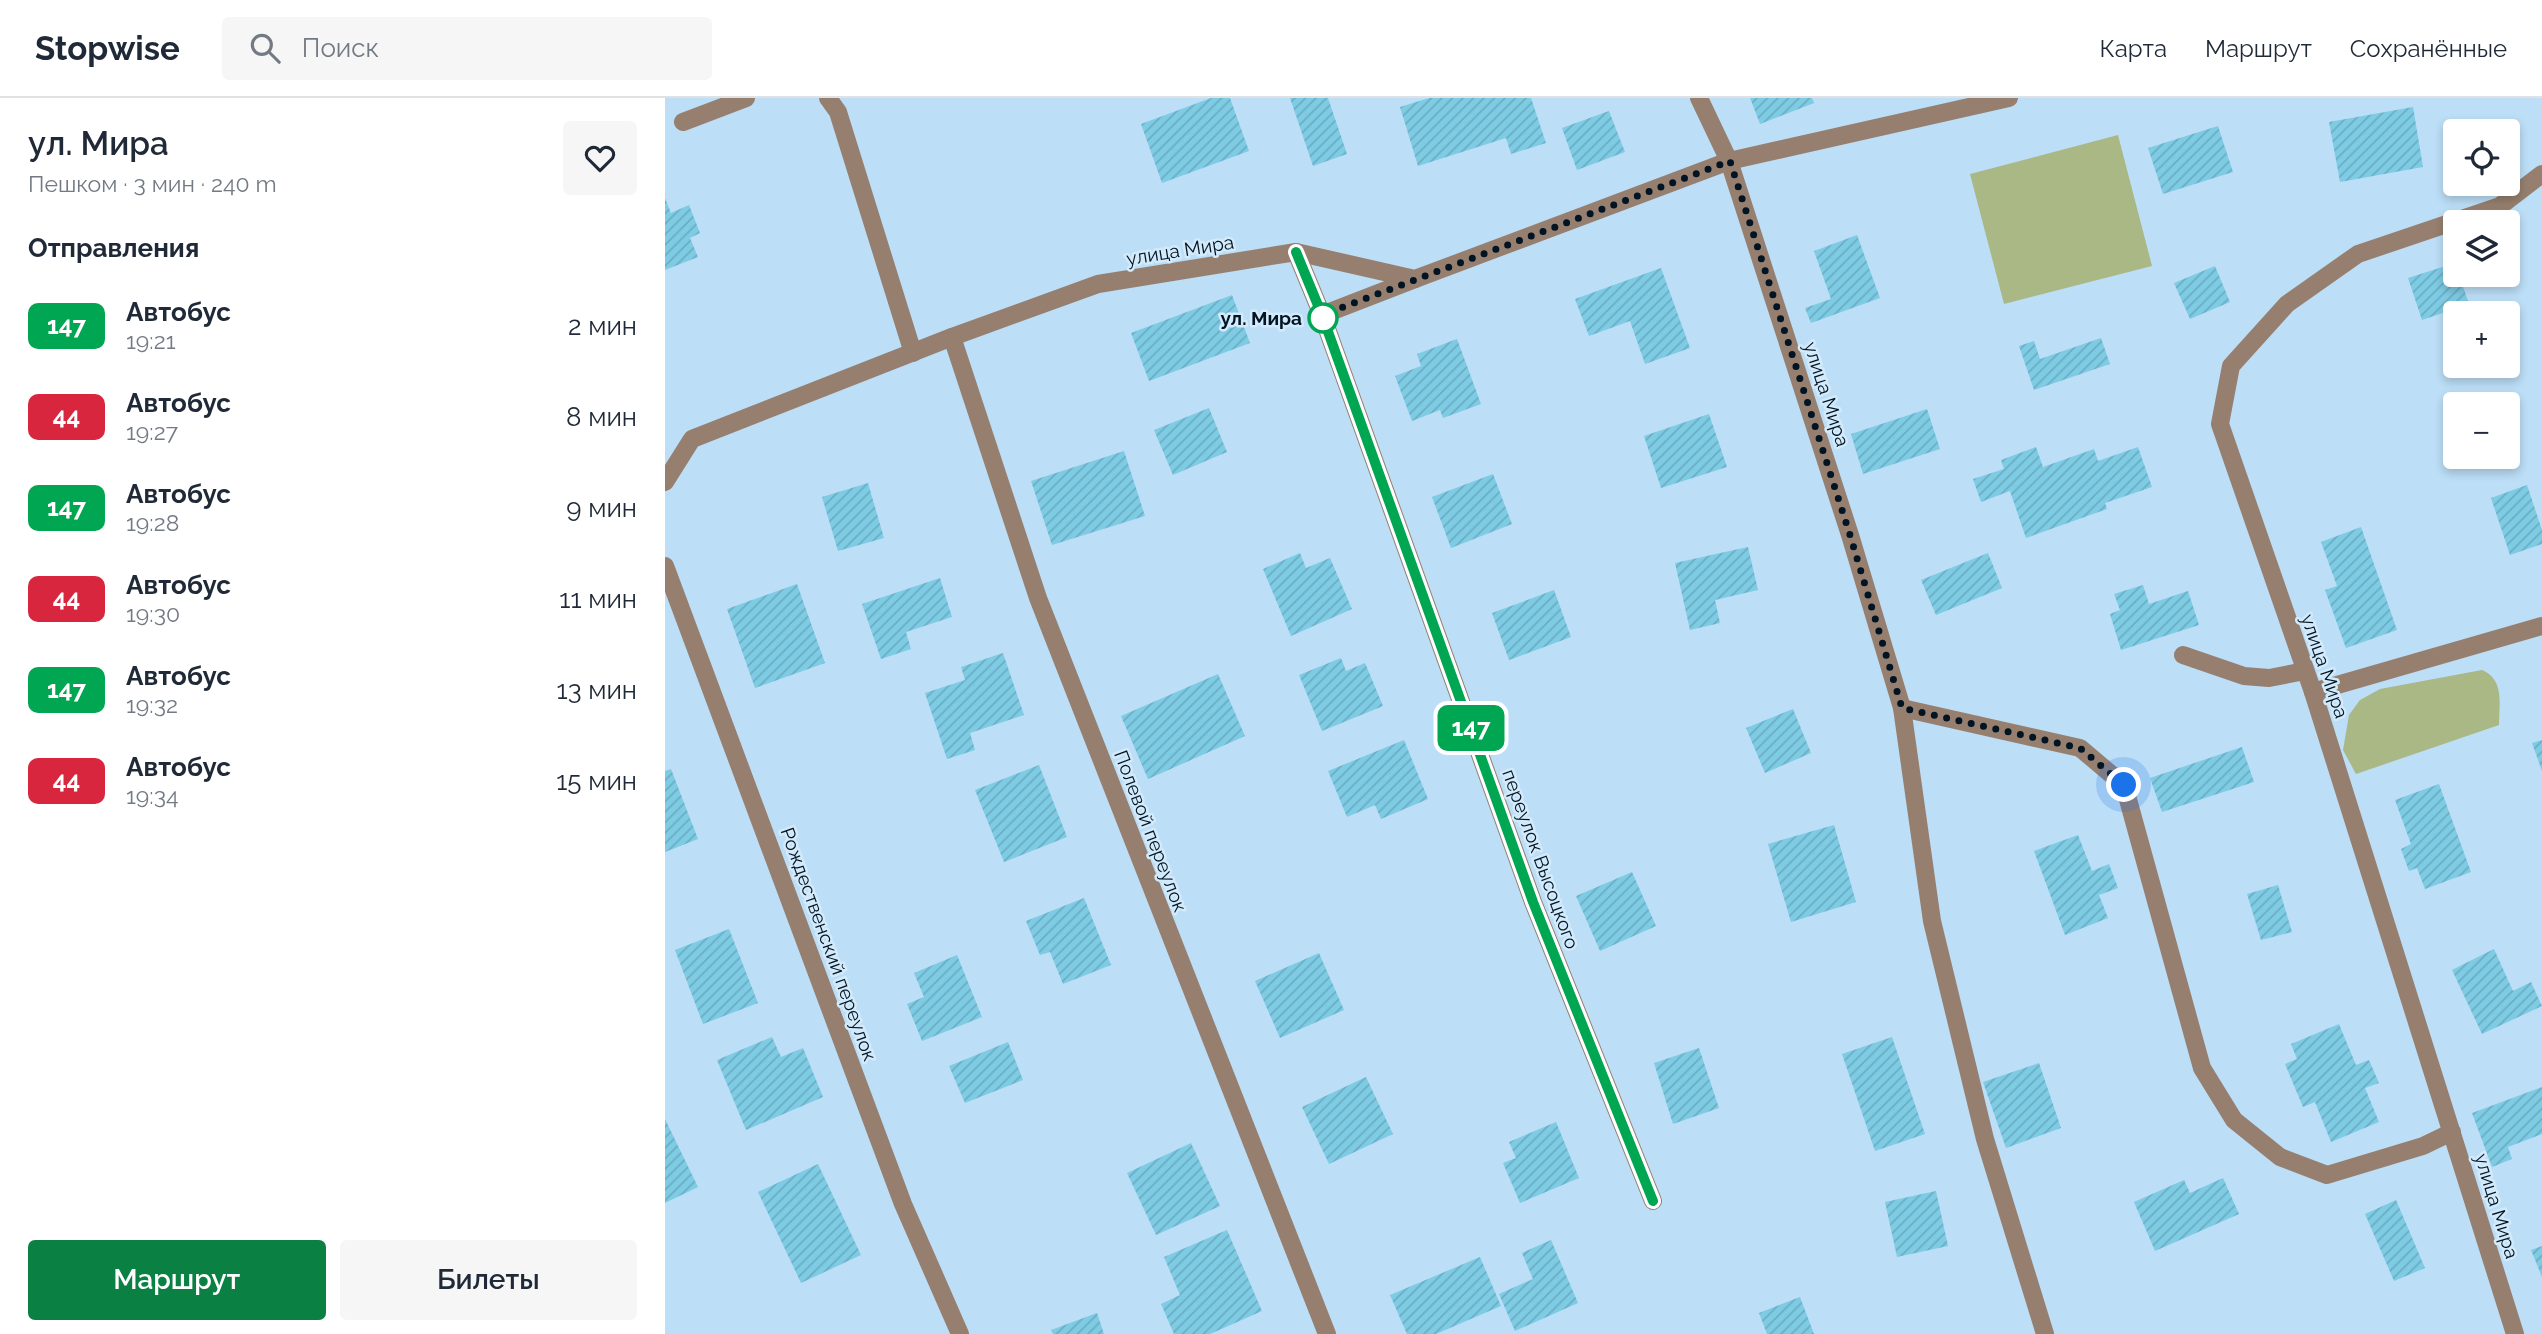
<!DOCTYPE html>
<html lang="ru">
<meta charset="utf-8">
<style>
:root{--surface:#fff;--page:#f6f6f7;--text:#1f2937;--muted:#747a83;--line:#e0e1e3;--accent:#0b8043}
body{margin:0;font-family:Raleway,sans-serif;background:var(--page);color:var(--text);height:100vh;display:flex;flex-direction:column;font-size:26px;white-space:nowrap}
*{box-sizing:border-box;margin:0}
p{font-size:23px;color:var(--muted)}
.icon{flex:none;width:38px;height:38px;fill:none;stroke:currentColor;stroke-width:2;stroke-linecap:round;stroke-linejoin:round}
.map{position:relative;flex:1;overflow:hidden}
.panel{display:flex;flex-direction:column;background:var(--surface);width:665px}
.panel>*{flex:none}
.badge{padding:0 14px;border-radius:10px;font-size:24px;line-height:46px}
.tools{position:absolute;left:1778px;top:21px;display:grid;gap:14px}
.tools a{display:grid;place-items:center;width:77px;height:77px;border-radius:7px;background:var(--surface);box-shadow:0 4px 10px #0003;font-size:35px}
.you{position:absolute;width:35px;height:35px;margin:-18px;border:5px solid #fff;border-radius:50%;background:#1a73e8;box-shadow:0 0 0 10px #1a73e833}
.map>.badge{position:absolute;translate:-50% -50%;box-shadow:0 0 0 4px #fff}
h2{padding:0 28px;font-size:26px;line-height:63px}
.round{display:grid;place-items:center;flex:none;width:74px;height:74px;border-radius:7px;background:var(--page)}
.overview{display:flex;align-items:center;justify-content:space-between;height:119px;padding:0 28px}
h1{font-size:33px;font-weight:600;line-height:52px}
.button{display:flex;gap:14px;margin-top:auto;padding:14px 28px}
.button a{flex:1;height:80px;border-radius:7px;background:var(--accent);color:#fff;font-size:28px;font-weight:600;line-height:80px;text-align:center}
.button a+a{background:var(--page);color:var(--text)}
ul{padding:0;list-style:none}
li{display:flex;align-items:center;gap:21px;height:91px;padding:0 28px}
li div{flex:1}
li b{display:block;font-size:26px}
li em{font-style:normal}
li .badge{min-width:77px;font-weight:700;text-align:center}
header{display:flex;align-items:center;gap:42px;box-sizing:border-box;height:98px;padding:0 35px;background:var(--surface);border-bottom:2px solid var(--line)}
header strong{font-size:33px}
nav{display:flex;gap:38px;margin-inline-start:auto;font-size:24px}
.search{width:490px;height:63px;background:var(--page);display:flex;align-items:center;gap:18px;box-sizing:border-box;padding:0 24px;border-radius:7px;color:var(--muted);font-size:26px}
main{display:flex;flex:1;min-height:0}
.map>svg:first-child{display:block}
.green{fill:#aab885}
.building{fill:url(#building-hatch)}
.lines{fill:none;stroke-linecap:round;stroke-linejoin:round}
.minor{stroke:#967f6e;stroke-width:18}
.line-casing{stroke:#fff;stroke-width:16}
.line{stroke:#00a651;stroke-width:10}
.walk{stroke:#001423;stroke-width:7;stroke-dasharray:0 12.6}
.stop-dot{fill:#fff;stroke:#00a651;stroke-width:3.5}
.labels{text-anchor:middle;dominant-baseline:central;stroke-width:5;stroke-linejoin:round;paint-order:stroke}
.street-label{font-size:19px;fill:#001423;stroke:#d3eafb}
.stop-label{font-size:19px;font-weight:bold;fill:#001423;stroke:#d3eafb;text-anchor:end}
</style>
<header>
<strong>Stopwise</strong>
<div class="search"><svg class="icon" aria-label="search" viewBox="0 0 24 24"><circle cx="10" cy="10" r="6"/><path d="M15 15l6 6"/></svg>Поиск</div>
<nav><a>Карта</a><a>Маршрут</a><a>Сохранённые</a></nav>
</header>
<main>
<section class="panel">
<div class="overview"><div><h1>ул. Мира</h1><p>Пешком · 3 мин · 240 m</p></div><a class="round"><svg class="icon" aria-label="heart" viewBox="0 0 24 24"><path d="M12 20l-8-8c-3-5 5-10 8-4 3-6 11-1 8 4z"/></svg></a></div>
<h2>Отправления</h2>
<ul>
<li><span class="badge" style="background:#00a651;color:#fff">147</span><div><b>Автобус</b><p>19:21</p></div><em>2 мин</em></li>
<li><span class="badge" style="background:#d7263d;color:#fff">44</span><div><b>Автобус</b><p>19:27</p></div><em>8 мин</em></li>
<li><span class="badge" style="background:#00a651;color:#fff">147</span><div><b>Автобус</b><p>19:28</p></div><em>9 мин</em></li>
<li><span class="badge" style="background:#d7263d;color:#fff">44</span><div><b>Автобус</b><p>19:30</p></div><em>11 мин</em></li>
<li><span class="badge" style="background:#00a651;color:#fff">147</span><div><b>Автобус</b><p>19:32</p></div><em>13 мин</em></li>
<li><span class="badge" style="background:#d7263d;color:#fff">44</span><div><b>Автобус</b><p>19:34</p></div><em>15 мин</em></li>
</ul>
<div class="button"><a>Маршрут</a><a>Билеты</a></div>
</section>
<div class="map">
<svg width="1877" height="1236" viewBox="0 0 1877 1236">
<defs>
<pattern id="building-hatch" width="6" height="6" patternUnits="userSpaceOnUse" patternTransform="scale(1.75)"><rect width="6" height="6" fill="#7ecbe4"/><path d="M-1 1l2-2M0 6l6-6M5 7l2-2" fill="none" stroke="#6badc3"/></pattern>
</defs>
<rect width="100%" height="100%" fill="#bcdef7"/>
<g class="green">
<path d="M1453 37 1487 168 1339 206 1305 76Z"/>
<path d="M1817 572C1840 582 1834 606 1834 627L1691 676 1678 652 1684 617 1695 602 1715 591Z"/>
</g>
<g class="building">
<path d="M546 0H565L584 53 497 85 476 26Z"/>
<path d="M625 0H663L682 56 648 68Z"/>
<path d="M764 0H866L881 45 846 56 841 40 753 68 735 9Z"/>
<path d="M1085 0H1147L1149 5 1095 26Z"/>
<path d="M1748 9 1758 69 1675 84 1664 24Z"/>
<path d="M944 13 960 54 912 72 897 30Z"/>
<path d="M1553 28 1568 74 1498 96 1483 50Z"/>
<path d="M0 100 6 115 24 107 35 135 25 140 33 159 0 172Z"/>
<path d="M1192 137 1215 200 1146 225 1140 210 1166 201 1149 153Z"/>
<path d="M1790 165V177H1794L1804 206 1757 222 1743 180Z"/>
<path d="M1550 168 1565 204 1525 221 1509 185Z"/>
<path d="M996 170 1025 250 980 266 965 223 924 238 910 201Z"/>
<path d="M567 197 585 245 484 283 466 235Z"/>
<path d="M1436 240 1445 266 1369 292 1354 248 1369 243 1375 261Z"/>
<path d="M792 241 816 306 778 320 775 312 747 323 730 278 756 268 752 256Z"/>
<path d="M544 310 562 354 508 377 489 332Z"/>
<path d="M1262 311 1275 351 1198 376 1186 336Z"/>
<path d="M1044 316 1062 369 996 390 979 338Z"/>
<path d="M1371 349 1378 369 1429 351 1433 363 1473 349 1487 389 1440 405 1442 411 1361 440 1345 393 1316 404 1308 381 1339 371 1336 362Z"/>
<path d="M459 353 480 418 387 447 366 383Z"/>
<path d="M828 376 847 426 786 450 767 399Z"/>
<path d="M203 385 219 440 173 453 157 399Z"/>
<path d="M1862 387 1877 432V446L1845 457 1826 400Z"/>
<path d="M1696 429 1732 532 1681 550 1660 492 1672 488 1656 444Z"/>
<path d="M1083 449 1093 492 1050 502 1055 525 1025 532 1010 465Z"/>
<path d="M635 455 641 470 665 460 687 511 626 538 598 471Z"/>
<path d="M1323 455 1337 490 1271 517 1256 482Z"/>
<path d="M275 480 287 519 241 534 246 551 216 561 197 506Z"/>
<path d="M132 486 160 565 90 590 62 511Z"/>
<path d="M1478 487 1484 506 1523 493 1534 527 1456 552 1445 516 1455 512 1449 496Z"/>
<path d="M889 492 906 539 844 562 827 515Z"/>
<path d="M338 555 359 617 305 635 310 652 282 661 260 595 300 582 296 569Z"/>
<path d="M676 560 681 573 700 565 718 608 657 633 634 577Z"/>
<path d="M553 576 580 638 483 681 456 618Z"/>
<path d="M1128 611 1146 655 1100 675 1081 630Z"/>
<path d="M739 642 763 701 716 721 710 707 682 719 663 673Z"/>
<path d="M1877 642V673L1867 645Z"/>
<path d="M1577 649 1589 684 1497 714 1485 680Z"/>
<path d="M374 667 402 739 339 764 310 692Z"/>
<path d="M6 671 33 741 0 754V673Z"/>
<path d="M1774 686 1806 774 1760 791 1752 770 1744 773 1736 751 1746 746 1730 702Z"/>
<path d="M1169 727 1191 804 1126 824 1103 746Z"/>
<path d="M1413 737 1427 773 1444 766 1453 790 1434 797 1443 820 1400 837 1369 753Z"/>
<path d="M967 774 991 828 935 853 911 798Z"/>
<path d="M1613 787 1627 834 1596 842 1582 796Z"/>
<path d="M419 800 446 867 398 886 385 854 375 857 361 823Z"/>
<path d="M64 831 93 905 38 926 10 852Z"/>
<path d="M1829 851 1848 893 1866 884 1877 908 1817 936 1787 872Z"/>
<path d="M654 855 679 912 615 940 590 883Z"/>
<path d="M292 857 317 919 257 943 242 906 259 899 249 875Z"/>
<path d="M1674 926 1691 967 1704 962 1714 985 1700 990 1714 1024 1666 1044 1650 1004 1638 1009 1620 966 1632 961 1626 946Z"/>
<path d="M107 939 116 959 138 950 158 999 81 1032 52 962Z"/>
<path d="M1227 939 1260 1036 1210 1053 1177 956Z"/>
<path d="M343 944 358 982 300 1005 284 968Z"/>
<path d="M1034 950 1054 1010 1008 1026 989 965Z"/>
<path d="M1374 965 1396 1030 1341 1050 1318 984Z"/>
<path d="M701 979 728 1036 664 1066 637 1009Z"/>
<path d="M1877 989V1036L1843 1049 1847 1061 1827 1069 1807 1015Z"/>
<path d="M0 1021 33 1089 0 1105Z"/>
<path d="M891 1024 914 1080 855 1105 838 1065 851 1060 844 1044Z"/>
<path d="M526 1045 555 1108 491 1137 462 1075Z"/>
<path d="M153 1066 196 1157 136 1185 93 1094Z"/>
<path d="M1558 1080 1574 1116 1490 1153 1469 1104 1519 1082 1525 1095Z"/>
<path d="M1271 1093 1283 1148 1232 1159 1220 1104Z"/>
<path d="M1731 1102 1760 1170 1729 1183 1700 1116Z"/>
<path d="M562 1132 597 1213 545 1236H509L496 1206 515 1197 499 1159Z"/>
<path d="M886 1142 913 1205 850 1233 834 1196 868 1181 857 1155Z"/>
<path d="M1877 1148V1179L1866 1152Z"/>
<path d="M815 1159 836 1208 771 1236H742L725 1197Z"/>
<path d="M1135 1199 1149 1236H1102L1094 1215Z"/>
<path d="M432 1215 439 1236H388L386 1232Z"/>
</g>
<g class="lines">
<g class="minor">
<path d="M163 0 173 14 248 255"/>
<path d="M1034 0 1064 63 1185 437 1237 610 1267 823 1320 1041 1380 1236"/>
<path d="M18 24 81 0"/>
<path d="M631 154 657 217 868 804 988 1103"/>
<path d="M657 217 750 181"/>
<path d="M287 239 373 500 662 1236"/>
<path d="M0 384 27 341 287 239 433 186 631 154 750 181 1064 63 1344 0"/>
<path d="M0 468 238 1106 295 1236"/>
<path d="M1518 557 1579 578 1604 580 1640 573"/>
<path d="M1648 594 1877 528"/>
<path d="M1237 610 1415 650 1459 687 1537 970 1569 1022 1615 1059 1662 1077 1758 1048 1787 1034"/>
<path d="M1850 1236 1648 594 1555 326 1566 268 1622 206 1693 156 1835 108 1877 76"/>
</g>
</g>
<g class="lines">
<defs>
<path id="line" d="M631 154 657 217 868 804 988 1103"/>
</defs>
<use href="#line" class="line-casing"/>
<use href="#line" class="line"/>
<path class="walk" d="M658 220 657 217 1065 63 1185 437 1237 610 1415 650 1459 687"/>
</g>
<circle class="stop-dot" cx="658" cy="220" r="14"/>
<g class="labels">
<g class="street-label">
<text transform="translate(515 152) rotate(-9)">улица Мира</text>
<text transform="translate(1162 296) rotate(72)">улица Мира</text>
<text transform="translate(1660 568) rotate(71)">улица Мира</text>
<text transform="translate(486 733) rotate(69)">Полевой переулок</text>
<text transform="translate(876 761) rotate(70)">переулок Высоцкого</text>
<text transform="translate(164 846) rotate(70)">Рождественский переулок</text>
<text transform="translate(1832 1108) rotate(73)">улица Мира</text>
</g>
<g class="stop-label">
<text x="637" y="220">ул. Мира</text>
</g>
</g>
</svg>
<div class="tools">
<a><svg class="icon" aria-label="locate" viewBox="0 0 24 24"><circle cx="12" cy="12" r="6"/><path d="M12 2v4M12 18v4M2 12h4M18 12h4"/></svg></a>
<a><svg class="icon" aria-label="layers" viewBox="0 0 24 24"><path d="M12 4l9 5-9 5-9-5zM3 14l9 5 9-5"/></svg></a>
<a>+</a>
<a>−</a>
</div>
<div class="you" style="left:1459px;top:687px"></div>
<b class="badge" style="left:806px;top:630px;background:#00a651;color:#fff">147</b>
</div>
</main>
